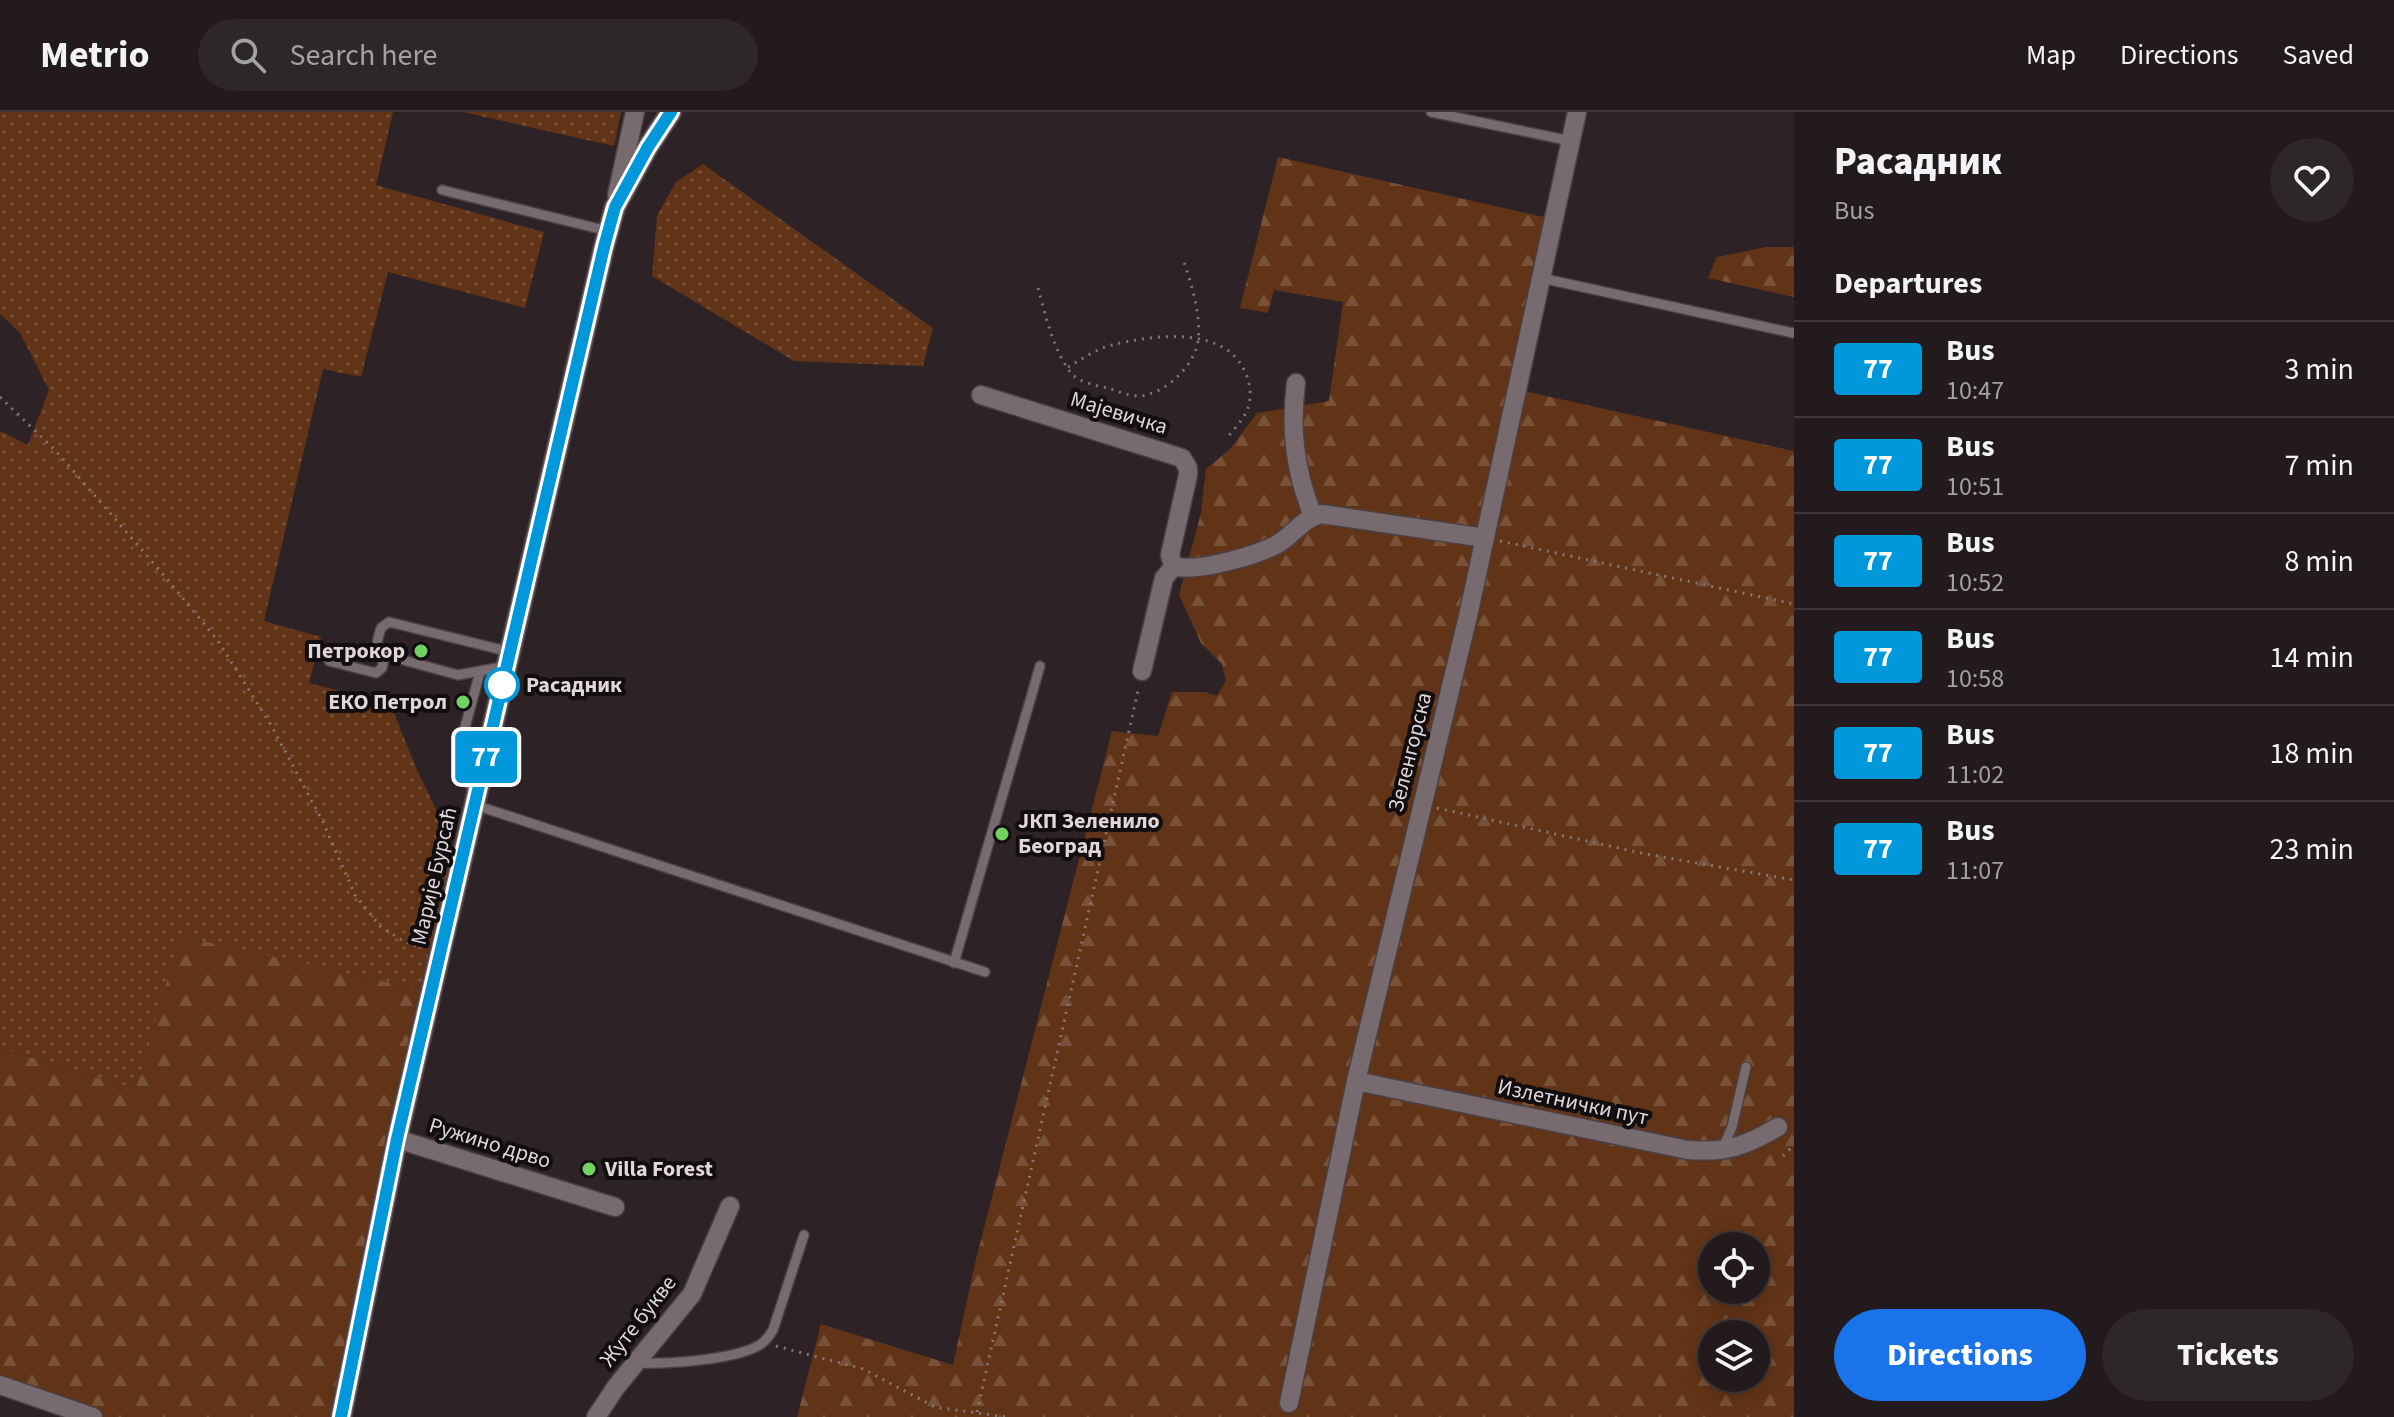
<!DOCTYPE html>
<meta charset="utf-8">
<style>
:root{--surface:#221a1c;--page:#2e2729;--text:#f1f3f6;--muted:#a2a1a3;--line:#3f383b;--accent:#1a73e8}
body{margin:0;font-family:"Source Sans 3",sans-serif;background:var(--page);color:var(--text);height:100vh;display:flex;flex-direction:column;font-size:30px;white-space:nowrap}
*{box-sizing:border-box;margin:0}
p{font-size:26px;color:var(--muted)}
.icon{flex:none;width:44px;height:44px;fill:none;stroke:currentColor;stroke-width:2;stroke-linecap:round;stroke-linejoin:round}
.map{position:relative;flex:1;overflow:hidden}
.details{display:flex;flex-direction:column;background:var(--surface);width:600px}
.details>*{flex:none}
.badge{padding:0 16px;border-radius:6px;font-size:28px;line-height:52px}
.buttons{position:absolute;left:1698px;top:1120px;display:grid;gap:16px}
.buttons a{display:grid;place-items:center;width:72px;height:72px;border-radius:50%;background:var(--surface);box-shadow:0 4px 20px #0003,0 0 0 2px var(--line);font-size:40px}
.map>.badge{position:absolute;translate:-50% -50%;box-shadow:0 0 0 4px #fff}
h2{padding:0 40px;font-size:30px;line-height:72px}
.round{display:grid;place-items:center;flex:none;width:84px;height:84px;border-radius:42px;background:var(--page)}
.summary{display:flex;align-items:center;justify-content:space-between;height:136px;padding:0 40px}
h1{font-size:38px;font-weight:800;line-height:60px}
.action{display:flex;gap:16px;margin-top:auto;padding:16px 40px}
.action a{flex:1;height:92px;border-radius:48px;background:var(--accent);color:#fff;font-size:32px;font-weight:800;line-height:92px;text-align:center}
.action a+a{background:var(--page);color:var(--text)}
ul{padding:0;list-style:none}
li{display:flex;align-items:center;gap:24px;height:96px;padding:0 40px;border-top:2px solid var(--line)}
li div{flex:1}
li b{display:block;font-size:30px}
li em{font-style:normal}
li .badge{min-width:88px;font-weight:700;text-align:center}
header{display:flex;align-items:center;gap:48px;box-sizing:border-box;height:112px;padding:0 40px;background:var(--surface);border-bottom:2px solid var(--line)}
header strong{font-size:38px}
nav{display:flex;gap:44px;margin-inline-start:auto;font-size:28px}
.search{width:560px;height:72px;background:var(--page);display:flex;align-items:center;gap:20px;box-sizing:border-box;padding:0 28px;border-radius:44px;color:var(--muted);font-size:30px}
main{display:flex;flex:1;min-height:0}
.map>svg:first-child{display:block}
.grass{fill:url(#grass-dots)}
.forest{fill:url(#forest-firs);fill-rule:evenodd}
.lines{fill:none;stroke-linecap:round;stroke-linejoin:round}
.service-casing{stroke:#4a4044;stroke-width:12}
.minor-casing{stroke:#4a4044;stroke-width:21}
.tertiary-casing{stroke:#4a4044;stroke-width:23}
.path{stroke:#82787b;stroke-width:3;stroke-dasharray:2 6;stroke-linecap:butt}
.service{stroke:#786b70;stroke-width:9}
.minor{stroke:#786b70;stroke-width:18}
.tertiary{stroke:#786b70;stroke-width:20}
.line-casing{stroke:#fff;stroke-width:18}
.line{stroke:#0098da;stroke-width:12}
.poi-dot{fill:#70d35f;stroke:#120d0f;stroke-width:3}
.stop-dot{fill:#fff;stroke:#0098da;stroke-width:4}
.labels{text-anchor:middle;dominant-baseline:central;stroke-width:8;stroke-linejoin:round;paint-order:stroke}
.street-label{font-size:22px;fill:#dfd7da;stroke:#120d0f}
.poi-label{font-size:22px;font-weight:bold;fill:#dfd7da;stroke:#120d0f;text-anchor:end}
.stop-label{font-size:22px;font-weight:bold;fill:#dfd7da;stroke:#120d0f;text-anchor:start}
</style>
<header>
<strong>Metrio</strong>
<div class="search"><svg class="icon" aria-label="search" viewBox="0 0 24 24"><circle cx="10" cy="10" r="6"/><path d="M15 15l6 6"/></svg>Search here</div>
<nav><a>Map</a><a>Directions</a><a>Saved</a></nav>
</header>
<main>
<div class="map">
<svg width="1794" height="1305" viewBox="0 0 1794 1305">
<defs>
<pattern id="grass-dots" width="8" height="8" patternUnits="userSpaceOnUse" patternTransform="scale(2)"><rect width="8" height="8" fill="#623417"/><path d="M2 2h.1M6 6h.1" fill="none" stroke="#785138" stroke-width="1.8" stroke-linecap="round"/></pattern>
<pattern id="forest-firs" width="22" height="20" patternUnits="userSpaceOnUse" patternTransform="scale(2)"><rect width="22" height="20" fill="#623417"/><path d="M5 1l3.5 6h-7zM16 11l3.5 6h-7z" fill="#785138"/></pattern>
</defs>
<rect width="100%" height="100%" fill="#2d2226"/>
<g class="grass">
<path d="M0 0H393L376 73 544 120 525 196 388 160 361 265 323 257 264 509 321 525 309 571 390 592 418 660 455 737 424 878 181 825 136 977 0 936V319L28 333 49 278 20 221 0 202Z"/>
<path d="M463 0H621L614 34Z"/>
<path d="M703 52 933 216 923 254 794 249 652 164 657 104 676 70Z"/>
</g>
<g class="forest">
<path d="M1278 45 1544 105 1511 276 1794 339V1305H797L821 1212 953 1253 975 1151 1112 619 1158 624 1172 580H1205L1217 584 1226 569 1222 552 1201 531 1179 483 1201 401 1206 357 1231 336 1257 301 1329 289 1343 190 1274 178 1268 201 1240 196ZM1712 1134H1756V1178H1712ZM1712 1222H1756V1266H1712Z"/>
<path d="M1766 135H1794V185L1708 166 1717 145Z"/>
<path d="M180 824 424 878 342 1305H96L0 1269V936L136 977Z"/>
</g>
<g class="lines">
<defs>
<g id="service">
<path d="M1431 0 1571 29"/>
<path d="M442 78 608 119"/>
<path d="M1541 166 1793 221"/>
<path d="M329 549 376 561 382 556 385 543"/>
<path d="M507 554 458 563 385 543C373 536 378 527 381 516L389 510 510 540"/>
<path d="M475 680 457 655 458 641 480 560"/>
<path d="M475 693 985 860"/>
<path d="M954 851 1040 554"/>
<path d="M1722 1038 1732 1015 1746 955"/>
<path d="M638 1251C668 1252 737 1248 761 1232 767 1228 769 1224 773 1218L804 1123"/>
</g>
<g id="minor">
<path d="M617 83 635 0"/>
<path d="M1296 271C1290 319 1295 359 1313 404"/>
<path d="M981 283 1182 346 1188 356V363L1170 443 1172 450 1177 455C1201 459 1254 444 1276 433 1293 424 1302 406 1322 402L1485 426"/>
<path d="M1142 559 1164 466 1175 453"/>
<path d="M1356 969 1688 1038C1726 1041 1746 1034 1778 1015"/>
<path d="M397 1027 615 1095"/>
<path d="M0 1273 93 1305"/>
<path d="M1289 1291 1356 969 1468 504 1577 0"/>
<path d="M596 1305 616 1275 692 1182 730 1094"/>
</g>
<path id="tertiary" d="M341 1305 397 1027 604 135 615 95 648 35 671 0"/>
</defs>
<use href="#service" class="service-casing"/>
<use href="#minor" class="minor-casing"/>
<use href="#tertiary" class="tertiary-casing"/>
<g class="path">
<path d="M1038 176C1046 204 1053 238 1071 261 1079 271 1099 274 1111 277 1122 281 1135 286 1146 283 1169 278 1196 251 1198 228 1201 202 1192 174 1184 150"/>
<path d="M1068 255C1082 247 1096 237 1112 233 1152 223 1225 213 1245 260 1250 270 1252 284 1248 296 1244 307 1234 317 1227 326"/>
<path d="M0 285 56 339 162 461 218 529 271 613 323 710 355 783 380 814 403 829 422 836"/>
<path d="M1500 429 1794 492"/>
<path d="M1437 696 1646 742 1794 768"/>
<path d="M1783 1044 1794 1033"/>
<path d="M776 1234 863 1257 935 1295 1006 1305"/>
<path d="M977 1300 1139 574"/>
</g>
<use href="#service" class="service"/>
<use href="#minor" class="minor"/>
<use href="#tertiary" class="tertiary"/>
</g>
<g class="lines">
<defs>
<path id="line" d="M341 1305 397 1027 604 135 615 95 648 35 671 0"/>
</defs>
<use href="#line" class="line-casing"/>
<use href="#line" class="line"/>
</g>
<g class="poi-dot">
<circle cx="421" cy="539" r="8"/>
<circle cx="463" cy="590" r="8"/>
<circle cx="1002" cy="722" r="8"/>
<circle cx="589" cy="1057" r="8"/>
</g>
<circle class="stop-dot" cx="502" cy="573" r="16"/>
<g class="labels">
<g class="street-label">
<text transform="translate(1119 301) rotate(17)">Мајевичка</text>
<text transform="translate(1410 640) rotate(-76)">Зеленгорска</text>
<text transform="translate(434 764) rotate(-77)">Марије Бурсаћ</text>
<text transform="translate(1573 990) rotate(12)">Излетнички пут</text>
<text transform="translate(490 1031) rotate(17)">Ружино дрво</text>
<text transform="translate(638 1209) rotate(-52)">Жуте букве</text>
</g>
<g class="poi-label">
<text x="405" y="539">Петрокор</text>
<text x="447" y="590">ЕКО Петрол</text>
<text x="1018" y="709" text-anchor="start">ЈКП Зеленило<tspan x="1018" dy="25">Београд</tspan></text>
<text x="605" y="1057" text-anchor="start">Villa Forest</text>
</g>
<g class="stop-label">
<text x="526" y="573">Расадник</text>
</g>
</g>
</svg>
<div class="buttons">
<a><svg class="icon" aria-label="locate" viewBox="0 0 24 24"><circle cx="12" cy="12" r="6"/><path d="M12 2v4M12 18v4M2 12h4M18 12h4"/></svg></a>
<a><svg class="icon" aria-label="layers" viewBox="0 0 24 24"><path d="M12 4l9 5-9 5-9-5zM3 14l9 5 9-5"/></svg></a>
</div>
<b class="badge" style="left:486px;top:645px;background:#0098da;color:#fff">77</b>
</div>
<section class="details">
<div class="summary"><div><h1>Расадник</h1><p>Bus</p></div><a class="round"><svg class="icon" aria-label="heart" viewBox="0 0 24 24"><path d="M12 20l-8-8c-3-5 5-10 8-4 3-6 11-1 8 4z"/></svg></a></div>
<h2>Departures</h2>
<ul>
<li><span class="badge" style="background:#0098da;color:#fff">77</span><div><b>Bus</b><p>10:47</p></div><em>3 min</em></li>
<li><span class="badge" style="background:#0098da;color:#fff">77</span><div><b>Bus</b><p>10:51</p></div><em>7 min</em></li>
<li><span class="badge" style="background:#0098da;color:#fff">77</span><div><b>Bus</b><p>10:52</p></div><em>8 min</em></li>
<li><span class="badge" style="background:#0098da;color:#fff">77</span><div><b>Bus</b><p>10:58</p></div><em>14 min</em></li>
<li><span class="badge" style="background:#0098da;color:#fff">77</span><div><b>Bus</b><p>11:02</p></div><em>18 min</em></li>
<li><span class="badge" style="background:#0098da;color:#fff">77</span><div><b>Bus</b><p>11:07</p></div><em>23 min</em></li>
</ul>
<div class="action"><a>Directions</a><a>Tickets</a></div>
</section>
</main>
